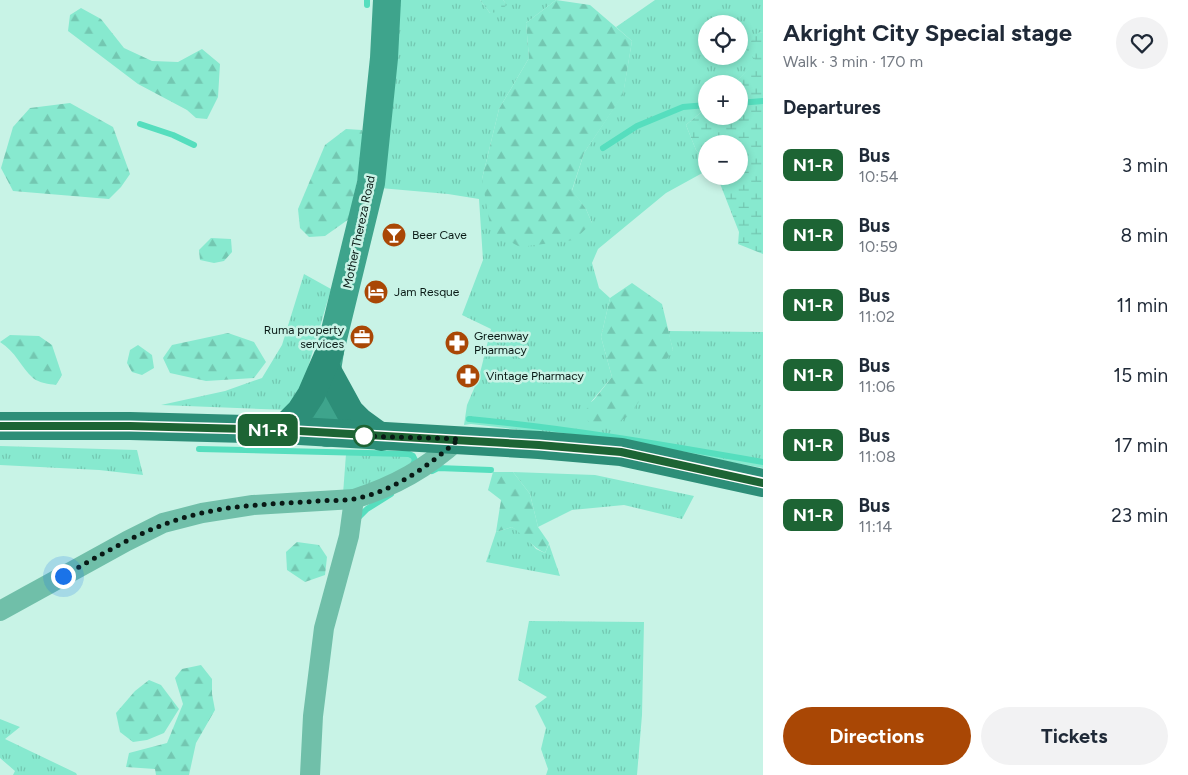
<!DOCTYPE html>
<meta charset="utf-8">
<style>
:root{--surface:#fff;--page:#f2f2f3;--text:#1f2937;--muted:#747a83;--accent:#a94705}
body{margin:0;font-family:Figtree,sans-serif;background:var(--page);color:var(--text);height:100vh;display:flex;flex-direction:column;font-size:19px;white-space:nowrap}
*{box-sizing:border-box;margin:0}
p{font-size:16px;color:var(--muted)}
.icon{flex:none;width:28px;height:28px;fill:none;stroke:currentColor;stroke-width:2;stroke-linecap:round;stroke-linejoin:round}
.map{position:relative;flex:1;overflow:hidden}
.panel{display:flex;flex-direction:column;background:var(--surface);width:425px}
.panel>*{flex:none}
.badge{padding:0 10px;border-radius:8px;font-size:18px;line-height:32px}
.controls{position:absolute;left:698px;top:15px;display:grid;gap:10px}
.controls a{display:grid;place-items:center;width:50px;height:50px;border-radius:50%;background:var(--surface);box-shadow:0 2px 8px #0003;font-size:25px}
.you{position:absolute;width:25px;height:25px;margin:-12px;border:4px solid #fff;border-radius:50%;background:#1a73e8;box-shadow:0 0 0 8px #1a73e833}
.map>.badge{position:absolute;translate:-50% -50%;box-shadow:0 0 0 2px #fff}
h2{padding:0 20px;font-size:19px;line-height:45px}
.round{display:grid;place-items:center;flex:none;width:52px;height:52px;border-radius:26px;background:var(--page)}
.overview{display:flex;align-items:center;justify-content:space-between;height:85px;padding:0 20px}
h1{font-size:24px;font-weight:700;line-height:38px}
.primary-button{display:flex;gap:10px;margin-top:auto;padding:10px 20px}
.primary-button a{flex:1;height:58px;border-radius:30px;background:var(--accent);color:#fff;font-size:20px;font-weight:700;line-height:58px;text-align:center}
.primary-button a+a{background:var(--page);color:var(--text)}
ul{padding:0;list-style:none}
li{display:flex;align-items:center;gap:15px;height:70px;padding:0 20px}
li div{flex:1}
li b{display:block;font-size:19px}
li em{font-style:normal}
li .badge{min-width:55px;font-weight:700;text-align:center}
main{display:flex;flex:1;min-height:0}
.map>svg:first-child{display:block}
.grass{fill:url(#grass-tufts);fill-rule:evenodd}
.forest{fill:url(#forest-firs)}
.wetland{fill:url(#wetland-marsh)}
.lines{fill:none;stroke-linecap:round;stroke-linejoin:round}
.stream{stroke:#56debe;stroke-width:6}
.street{stroke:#70bfa9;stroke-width:20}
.secondary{stroke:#3ea48c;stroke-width:28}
.primary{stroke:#2d8e78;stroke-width:28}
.line-casing{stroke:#fff;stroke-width:11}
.line{stroke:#1d6434;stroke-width:8}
.walk{stroke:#091915;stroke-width:5;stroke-dasharray:0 9}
.stop-dot{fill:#fff;stroke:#1d6434;stroke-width:2.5}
.labels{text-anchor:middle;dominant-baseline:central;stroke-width:5;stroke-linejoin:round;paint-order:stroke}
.street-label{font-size:12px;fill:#091915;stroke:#c8f3e6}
.poi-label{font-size:12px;fill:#091915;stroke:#c8f3e6;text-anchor:start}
</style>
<main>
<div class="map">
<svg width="763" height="775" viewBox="0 0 763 775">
<defs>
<pattern id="grass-tufts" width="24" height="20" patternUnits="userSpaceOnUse" patternTransform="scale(1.25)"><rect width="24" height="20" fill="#87e9cf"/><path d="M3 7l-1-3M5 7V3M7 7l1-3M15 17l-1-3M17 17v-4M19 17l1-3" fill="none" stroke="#73c7b1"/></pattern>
<pattern id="forest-firs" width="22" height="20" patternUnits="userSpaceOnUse" patternTransform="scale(1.25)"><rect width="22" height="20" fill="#87e9cf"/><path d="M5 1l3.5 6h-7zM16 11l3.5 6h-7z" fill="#73c7b1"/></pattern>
<pattern id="wetland-marsh" width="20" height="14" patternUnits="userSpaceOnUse" patternTransform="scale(1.25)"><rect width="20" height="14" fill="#87e9cf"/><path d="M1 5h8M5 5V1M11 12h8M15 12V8" fill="none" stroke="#73c7b1"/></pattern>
</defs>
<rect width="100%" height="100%" fill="#c8f3e6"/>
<g class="grass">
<path d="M400 0H480L490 13 506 4 503 0H556L526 23 529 58 499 109 482 179 592 223 586 209 572 191 584 153 623 94 632 41 616 27 655 0H763V32L758 33 757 61 734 84H706V108L686 125 696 150 706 161V171L666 193 598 249 592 263 599 288 610 298 601 337 612 377 591 402 673 350 668 331 763 332V468L606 440 471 424 464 425 467 405 479 377 491 329 462 315 483 260 479 199 448 194 380 188ZM706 24H739V56H706Z"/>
<path d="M304 274 331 289 300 395 289 410 161 405 225 391 262 378 282 345Z"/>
<path d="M0 446 137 450 143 475 99 470 0 465Z"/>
<path d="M346 454 412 455 414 461 409 470 343 494Z"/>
<path d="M513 472 595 475 694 496 682 519 624 505 572 510 538 527 530 494Z"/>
<path d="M512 527 524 535 536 549 545 553 549 544 560 576 486 562 496 532Z"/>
<path d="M529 621 644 622 642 715 637 775H546L548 769 541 749 546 728 535 706 547 697 518 680Z"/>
<path d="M0 719 20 727 5 739 76 773 77 775H13L15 771 0 758Z"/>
</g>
<g class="forest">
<path d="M556 0 590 5 632 41 623 95 584 153 572 190 586 209 592 223 574 240 520 247 491 231 482 179 499 109 529 58 526 23Z"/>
<path d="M81 8 101 19 124 48 152 61 178 62 202 49 220 64 218 97 207 119 196 118 187 110 138 84 68 31 70 15Z"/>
<path d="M70 103 113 127 130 174 121 187 109 199 13 191 1 168 13 127 30 108Z"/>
<path d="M346 129 362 130 365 144 349 219 325 236 309 237 300 228 298 209 325 145Z"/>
<path d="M211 238 231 239 232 252 224 261 214 263 200 260 199 250Z"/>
<path d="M632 283 662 304 673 350 630 415 614 425H594L581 416 612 377 601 337 610 298Z"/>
<path d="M228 333 254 342 266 362 254 378 206 381 170 373 163 358 172 345Z"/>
<path d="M10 335 39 336 52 345 62 375 56 385C49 384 39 383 33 378 20 366 16 352 0 342Z"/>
<path d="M138 345 152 355 154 368 142 375 132 372 127 363 130 350Z"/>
<path d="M493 472H513L530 494 538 527 549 543 545 553C532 547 525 536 512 527L496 532 501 500 488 490Z"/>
<path d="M297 542 319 545 327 557 325 575 305 582 287 570 286 552Z"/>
<path d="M201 665 212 679V694L215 710 196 743 189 775H156L155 769 126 767 129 753 167 743 183 704 175 678 182 669Z"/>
<path d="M149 680 161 685 179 709 164 733 147 740 133 742 120 732 116 713 135 691Z"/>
</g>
<g class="wetland">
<path d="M480 0H503L507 5 498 12 490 13Z"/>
<path d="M763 32V254L738 244 739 232 717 176H739V144H706V161L696 150 686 125 706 108V116H739V84H734L756 61 745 48 758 33Z"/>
</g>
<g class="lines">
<g class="stream">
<path d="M367 5V0"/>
<path d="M739 103 763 101"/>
<path d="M140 124 173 135 194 145"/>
<path d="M603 148 637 126 683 107 706 105"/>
<path d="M469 419C567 428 665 445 763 462"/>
<path d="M199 449 409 454 413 456 415 460 412 467"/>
<path d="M432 471 438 468 491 470"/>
<path d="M359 517 367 509 391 494"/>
</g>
<g class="street">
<path d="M0 611 127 541 163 523 202 513 253 505 354 499"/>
<path d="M310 775 313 716 324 628 349 536 354 499C395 486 427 468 459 439"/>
</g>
<path class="secondary" d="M327 433V370L330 351 371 183 384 58 387 0"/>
<g class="primary">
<path d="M327 370 350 412 359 421 381 437"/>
<path d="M0 426H130L282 430 539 445 621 452 763 483"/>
<path d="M282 430 300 412 311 395 330 351"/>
</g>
</g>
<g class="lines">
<defs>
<path id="line" d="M0 426H130L282 430 539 445 621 452 763 483"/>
</defs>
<use href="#line" class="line-casing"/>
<use href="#line" class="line"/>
<path class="walk" d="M63 576C108 551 151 524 202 513 240 504 280 504 319 501 331 500 343 501 354 499 393 492 430 465 459 439L363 436H364"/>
</g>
<defs>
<symbol id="bar-disc" viewBox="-11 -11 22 22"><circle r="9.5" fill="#a94705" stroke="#c8f3e6"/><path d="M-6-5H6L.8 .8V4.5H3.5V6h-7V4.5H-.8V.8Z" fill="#fff"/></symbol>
<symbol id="hotel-disc" viewBox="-11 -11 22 22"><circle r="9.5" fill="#a94705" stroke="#c8f3e6"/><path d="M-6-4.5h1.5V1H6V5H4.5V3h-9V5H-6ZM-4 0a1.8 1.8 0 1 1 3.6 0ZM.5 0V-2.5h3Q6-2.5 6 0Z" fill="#fff"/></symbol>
<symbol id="office-disc" viewBox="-11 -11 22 22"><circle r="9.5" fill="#a94705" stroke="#c8f3e6"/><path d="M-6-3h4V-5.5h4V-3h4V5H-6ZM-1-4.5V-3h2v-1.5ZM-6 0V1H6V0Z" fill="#fff"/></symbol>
<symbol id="pharmacy-disc" viewBox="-11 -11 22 22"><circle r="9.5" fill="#a94705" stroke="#c8f3e6"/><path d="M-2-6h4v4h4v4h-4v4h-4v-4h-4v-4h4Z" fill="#fff"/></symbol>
</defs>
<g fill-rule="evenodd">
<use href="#bar-disc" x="380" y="221" width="28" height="28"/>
<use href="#hotel-disc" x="362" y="278" width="28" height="28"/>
<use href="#office-disc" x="348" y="323" width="28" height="28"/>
<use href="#pharmacy-disc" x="443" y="329" width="28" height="28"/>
<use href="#pharmacy-disc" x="454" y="362" width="28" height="28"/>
</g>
<circle class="stop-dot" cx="364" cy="436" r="10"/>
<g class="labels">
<g class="street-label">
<text transform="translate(359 232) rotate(-78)">Mother Thereza Road</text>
</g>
<g class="poi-label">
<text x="412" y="235">Beer Cave</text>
<text x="394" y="292">Jam Resque</text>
<text x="344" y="330" text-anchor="end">Ruma property<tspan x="344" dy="14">services</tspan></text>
<text x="474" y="336">Greenway<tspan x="474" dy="14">Pharmacy</tspan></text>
<text x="486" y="376">Vintage Pharmacy</text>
</g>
</g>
</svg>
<div class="controls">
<a><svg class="icon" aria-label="locate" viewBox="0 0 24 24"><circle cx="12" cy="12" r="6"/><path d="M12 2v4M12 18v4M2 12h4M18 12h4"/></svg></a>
<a>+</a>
<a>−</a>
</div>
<div class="you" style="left:63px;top:576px"></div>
<b class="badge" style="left:268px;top:430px;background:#1d6434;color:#fff">N1-R</b>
</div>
<section class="panel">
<div class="overview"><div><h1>Akright City Special stage</h1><p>Walk · 3 min · 170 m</p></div><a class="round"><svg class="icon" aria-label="heart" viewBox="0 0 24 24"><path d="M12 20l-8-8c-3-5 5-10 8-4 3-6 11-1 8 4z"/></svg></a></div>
<h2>Departures</h2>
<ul>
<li><span class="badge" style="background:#1d6434;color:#fff">N1-R</span><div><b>Bus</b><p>10:54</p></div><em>3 min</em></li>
<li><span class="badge" style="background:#1d6434;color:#fff">N1-R</span><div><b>Bus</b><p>10:59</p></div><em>8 min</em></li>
<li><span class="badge" style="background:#1d6434;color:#fff">N1-R</span><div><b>Bus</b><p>11:02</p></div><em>11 min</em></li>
<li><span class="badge" style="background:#1d6434;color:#fff">N1-R</span><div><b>Bus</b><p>11:06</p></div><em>15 min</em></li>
<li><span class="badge" style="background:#1d6434;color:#fff">N1-R</span><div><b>Bus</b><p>11:08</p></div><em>17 min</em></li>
<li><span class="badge" style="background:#1d6434;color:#fff">N1-R</span><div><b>Bus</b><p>11:14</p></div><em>23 min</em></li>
</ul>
<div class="primary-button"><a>Directions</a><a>Tickets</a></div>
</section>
</main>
